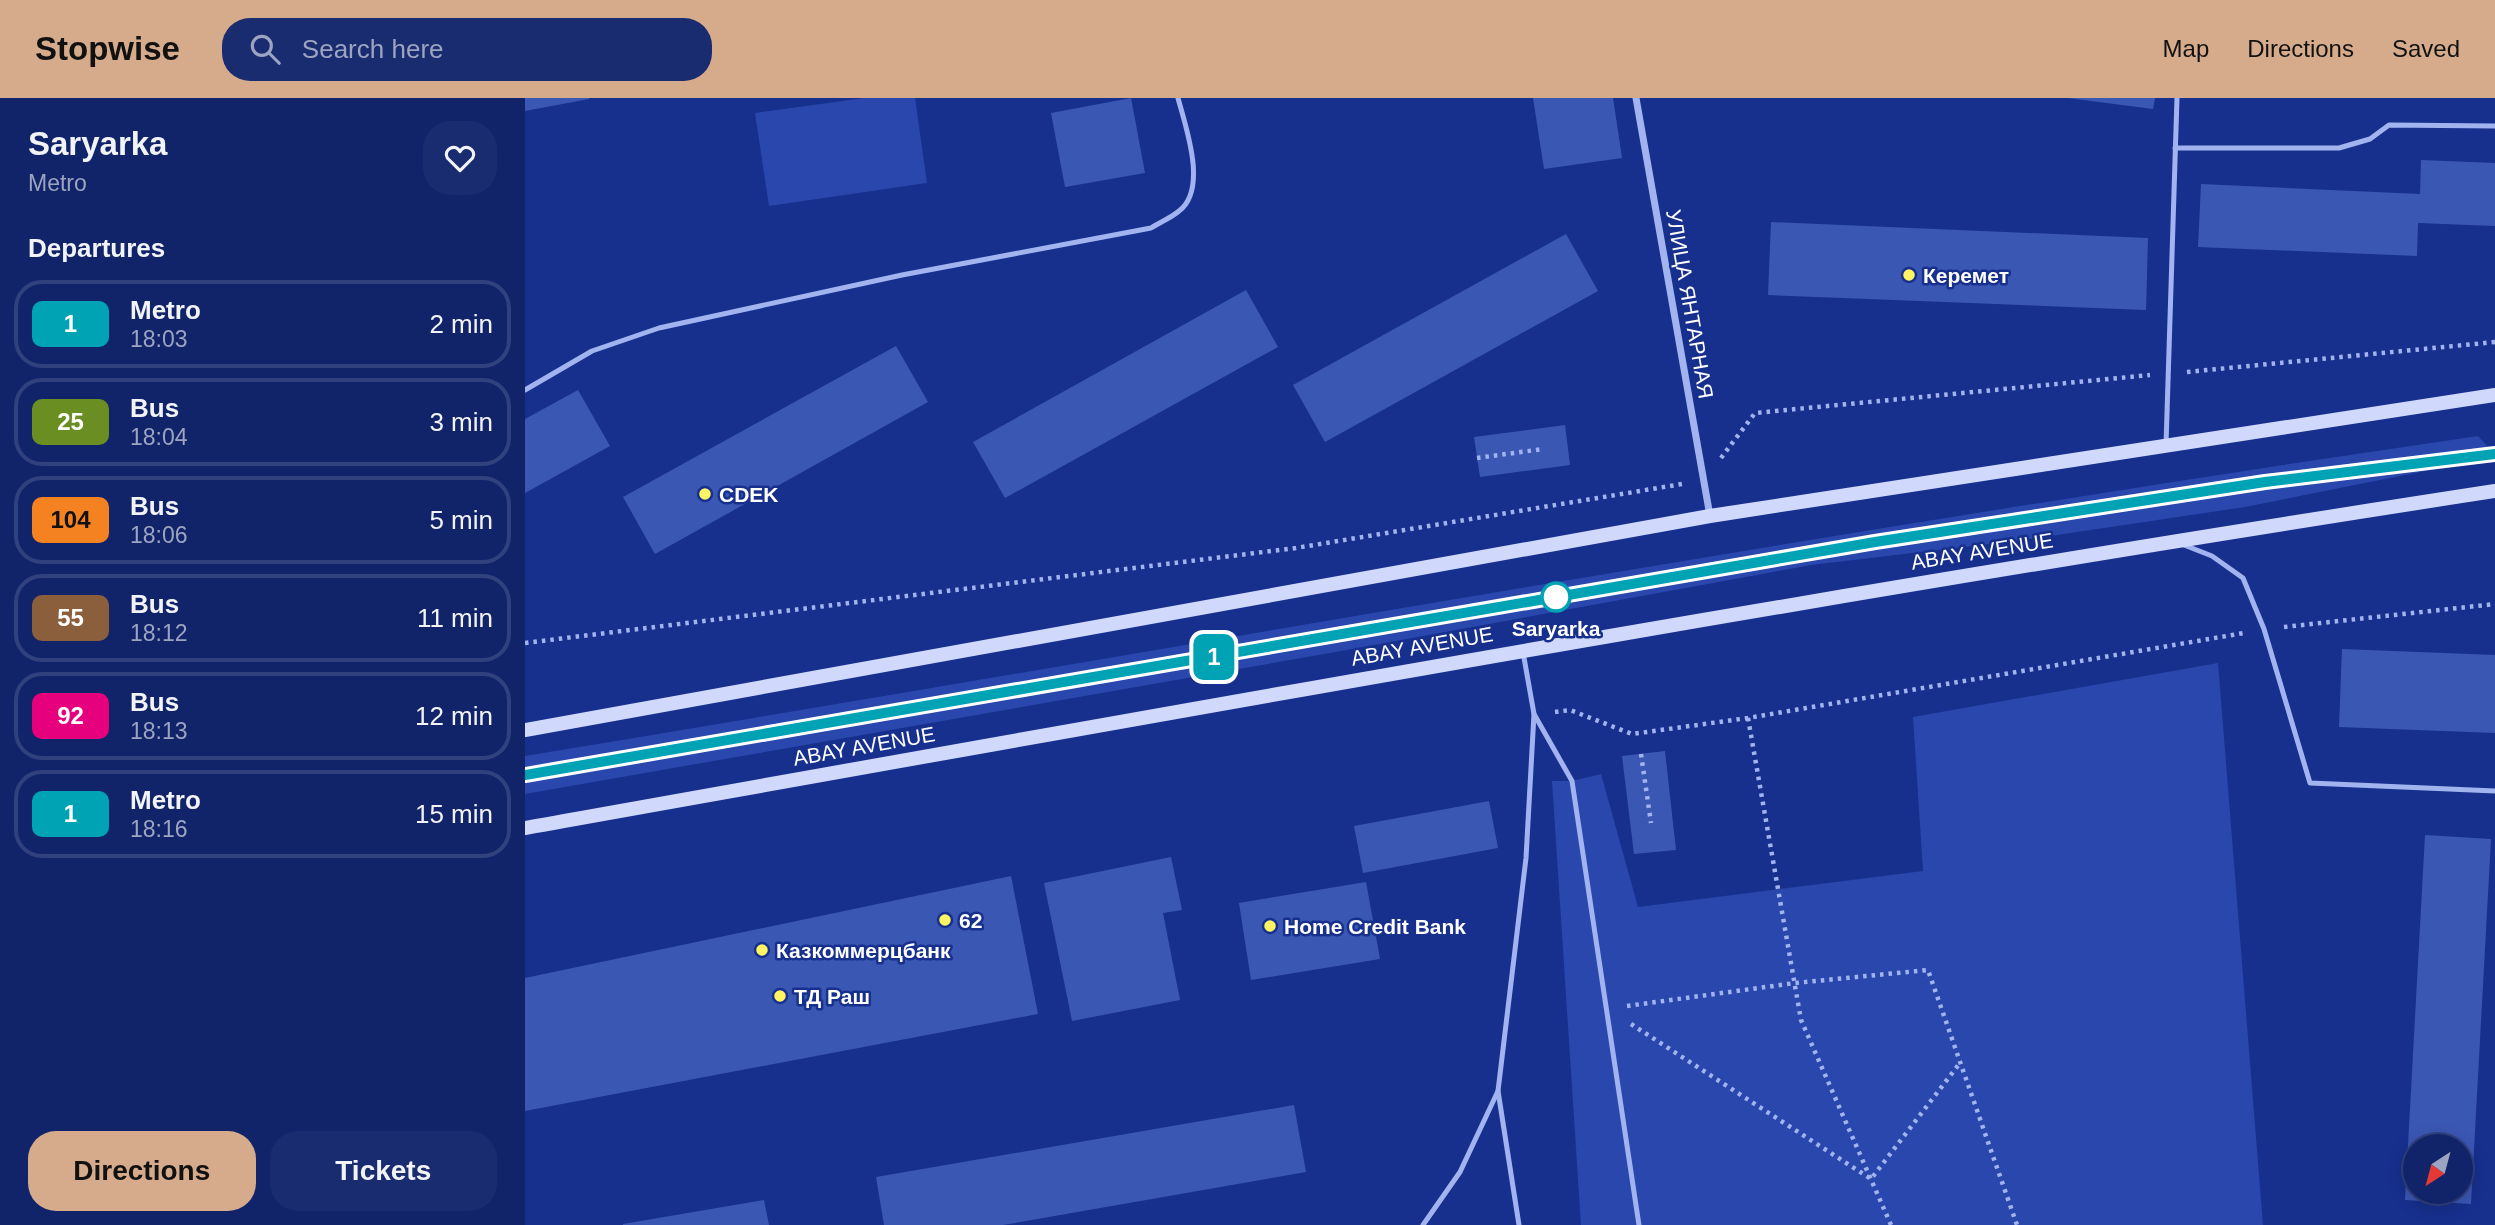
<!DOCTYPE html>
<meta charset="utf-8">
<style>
:root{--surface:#11246a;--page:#1a2c70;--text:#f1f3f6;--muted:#9ca4c1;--line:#30417e;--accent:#d6ab8b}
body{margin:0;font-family:Helvetica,sans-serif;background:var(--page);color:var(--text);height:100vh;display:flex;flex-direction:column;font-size:26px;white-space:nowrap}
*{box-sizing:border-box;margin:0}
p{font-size:23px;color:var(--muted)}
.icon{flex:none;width:38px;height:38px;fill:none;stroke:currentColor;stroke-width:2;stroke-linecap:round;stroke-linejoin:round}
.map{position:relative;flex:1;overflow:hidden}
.sheet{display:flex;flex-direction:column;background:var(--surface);width:525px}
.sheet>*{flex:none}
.badge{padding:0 14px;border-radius:10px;font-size:24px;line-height:46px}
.needle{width:46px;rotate:216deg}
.buttons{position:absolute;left:1878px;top:1036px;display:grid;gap:14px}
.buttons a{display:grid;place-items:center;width:70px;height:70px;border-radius:50%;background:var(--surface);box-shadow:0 4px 18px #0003,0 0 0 2px var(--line);font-size:35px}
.map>.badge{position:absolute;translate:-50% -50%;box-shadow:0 0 0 4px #fff}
h2{padding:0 28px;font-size:26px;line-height:63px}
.round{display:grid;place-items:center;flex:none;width:74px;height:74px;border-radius:28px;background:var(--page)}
.headline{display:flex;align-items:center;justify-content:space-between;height:119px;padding:0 28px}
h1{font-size:33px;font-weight:700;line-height:52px}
.primary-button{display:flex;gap:14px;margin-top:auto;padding:14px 28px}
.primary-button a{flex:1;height:80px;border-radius:28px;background:var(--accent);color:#111;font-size:28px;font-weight:700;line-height:80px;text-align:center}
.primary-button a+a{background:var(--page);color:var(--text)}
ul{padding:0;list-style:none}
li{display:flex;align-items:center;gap:21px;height:88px;margin:0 14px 10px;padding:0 14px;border:4px solid var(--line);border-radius:28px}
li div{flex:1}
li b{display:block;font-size:26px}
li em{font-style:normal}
li .badge{min-width:77px;font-weight:700;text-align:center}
header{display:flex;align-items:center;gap:42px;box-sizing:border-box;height:98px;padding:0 35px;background:var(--accent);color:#111}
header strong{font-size:33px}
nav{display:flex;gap:38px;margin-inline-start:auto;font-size:24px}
.search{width:490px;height:63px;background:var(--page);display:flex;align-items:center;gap:18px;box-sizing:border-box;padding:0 24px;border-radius:28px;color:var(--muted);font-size:26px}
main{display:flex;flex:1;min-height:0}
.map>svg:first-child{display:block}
.green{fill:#2947ac}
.building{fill:#3b57b4;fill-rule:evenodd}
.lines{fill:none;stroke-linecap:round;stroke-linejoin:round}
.path{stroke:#a2b4ef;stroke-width:4.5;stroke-dasharray:3.5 5;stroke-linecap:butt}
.service{stroke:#a2b4ef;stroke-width:5}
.minor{stroke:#a2b4ef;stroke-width:7}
.secondary{stroke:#d0d9fb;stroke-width:14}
.line-casing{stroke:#fff;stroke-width:16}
.line{stroke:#00a3b4;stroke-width:10}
.poi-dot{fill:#fff461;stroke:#17308e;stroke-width:2.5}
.stop-dot{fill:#fff;stroke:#00a3b4;stroke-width:3.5}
.labels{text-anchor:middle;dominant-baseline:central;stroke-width:5;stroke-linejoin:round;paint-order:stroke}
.poi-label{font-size:21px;font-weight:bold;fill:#fff;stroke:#17308e;text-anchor:start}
.street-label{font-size:21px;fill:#fff;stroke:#17308e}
.stop-label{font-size:21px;font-weight:bold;fill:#fff;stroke:#17308e}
</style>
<header>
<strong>Stopwise</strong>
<div class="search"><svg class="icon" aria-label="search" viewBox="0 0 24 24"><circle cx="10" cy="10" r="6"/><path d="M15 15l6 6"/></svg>Search here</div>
<nav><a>Map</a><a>Directions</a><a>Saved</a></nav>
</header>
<main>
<section class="sheet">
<div class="headline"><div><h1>Saryarka</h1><p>Metro</p></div><a class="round"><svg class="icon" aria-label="heart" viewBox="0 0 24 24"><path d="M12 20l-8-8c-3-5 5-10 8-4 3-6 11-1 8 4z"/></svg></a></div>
<h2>Departures</h2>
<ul>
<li><span class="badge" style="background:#00a3b4;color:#fff">1</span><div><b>Metro</b><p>18:03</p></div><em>2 min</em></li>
<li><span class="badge" style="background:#6b8e23;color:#fff">25</span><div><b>Bus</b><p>18:04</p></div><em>3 min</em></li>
<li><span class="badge" style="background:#f58220;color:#111">104</span><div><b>Bus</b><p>18:06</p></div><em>5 min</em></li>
<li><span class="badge" style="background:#8b5e3c;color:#fff">55</span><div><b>Bus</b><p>18:12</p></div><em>11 min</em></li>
<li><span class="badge" style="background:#e6007e;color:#fff">92</span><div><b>Bus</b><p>18:13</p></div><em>12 min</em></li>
<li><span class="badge" style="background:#00a3b4;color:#fff">1</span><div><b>Metro</b><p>18:16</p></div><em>15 min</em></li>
</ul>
<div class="primary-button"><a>Directions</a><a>Tickets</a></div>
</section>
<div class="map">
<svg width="1970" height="1127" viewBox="0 0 1970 1127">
<rect width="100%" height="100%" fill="#17308e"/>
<g class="green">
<path d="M339 0H390L402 85 244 108 230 15Z"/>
<path d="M1953 338 1964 350 1960 361 1720 409 1498 442 1286 467 822 552 0 696V658C651 551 1300 433 1953 338Z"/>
<path d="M1693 565 1738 1127H1056L1027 683H1047L1076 676 1113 809 1398 773 1388 619Z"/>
</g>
<g class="building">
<path d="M0 0H64V1L0 13Z"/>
<path d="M606 0 620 75 540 89 526 15Z"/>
<path d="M1008 0H1088L1097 60 1019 71Z"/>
<path d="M1543 0H1630L1628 11Z"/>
<path d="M1896 62 1970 65V128L1893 125 1892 158 1673 149 1676 86 1895 96Z"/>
<path d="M1246 124 1623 140 1621 212 1243 197Z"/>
<path d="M1041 136 1073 193 800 344 768 287Z"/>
<path d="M721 192 753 249 480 400 448 344Z"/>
<path d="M371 248 403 304 130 456 98 399Z"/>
<path d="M53 292 85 348 0 395V321Z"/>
<path d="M1040 327 1045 367 955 379 949 339Z"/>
<path d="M1817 551 1970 557V635L1814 629Z"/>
<path d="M1140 653 1151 752 1109 756 1097 658Z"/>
<path d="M964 703 973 750 838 775 829 728Z"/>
<path d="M1900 737 1966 741 1946 1106 1880 1102ZM1890 1048H1936V1094H1890Z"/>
<path d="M646 759 657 812 638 815 655 902 547 923 519 785Z"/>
<path d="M486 778 513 916 0 1013V880Z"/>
<path d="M841 784 855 861 726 882 714 805Z"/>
<path d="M769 1007 781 1074 478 1127H359L351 1079Z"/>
<path d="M239 1102 244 1127H98V1126Z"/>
</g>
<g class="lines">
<g class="path">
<path d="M1662 274 1970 244"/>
<path d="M952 360 1018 351"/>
<path d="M1196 360 1230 315 1625 277"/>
<path d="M1759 529 1970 506"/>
<path d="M0 545 771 450 1157 386"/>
<path d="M1030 614 1045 612 1107 636 1223 620 1719 535"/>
<path d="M1223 620 1276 922 1366 1127"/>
<path d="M1116 656 1126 725"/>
<path d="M1102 908 1270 885 1403 872 1492 1127"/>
<path d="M1106 926 1346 1081 1435 965"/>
</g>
<g class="service">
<path d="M1650 50H1814L1845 41 1864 27 1970 28"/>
<path d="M0 292 67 253 134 230 377 177 626 130C635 124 646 120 654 113 683 91 661 30 653 0"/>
<path d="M1641 347 1652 0"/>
<path d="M1659 447 1687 458 1718 480 1739 531 1785 685 1970 693"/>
<path d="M1009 616 1047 683 1114 1127"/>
<path d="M973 993 994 1127"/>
<path d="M898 1127 935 1074 973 993 1001 760 1009 616 998 554"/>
</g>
<path class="minor" d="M1111 0 1185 418"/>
<g class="secondary">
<path d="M0 632 1185 418 1970 297"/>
<path d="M0 730C656 613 1311 494 1970 393"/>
</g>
</g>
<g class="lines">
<defs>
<path id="line" d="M0 677 1350 444 1740 384 1970 356"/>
</defs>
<use href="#line" class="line-casing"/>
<use href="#line" class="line"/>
</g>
<g class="poi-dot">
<circle cx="1384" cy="177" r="7"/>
<circle cx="180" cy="396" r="7"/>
<circle cx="420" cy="822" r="7"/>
<circle cx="745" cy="828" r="7"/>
<circle cx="237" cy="852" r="7"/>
<circle cx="255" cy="898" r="7"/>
</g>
<circle class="stop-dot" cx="1031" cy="499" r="14"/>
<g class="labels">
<g class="poi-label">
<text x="1398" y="177">Керемет</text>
<text x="194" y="396">CDEK</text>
<text x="434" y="822">62</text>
<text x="759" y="828">Home Credit Bank</text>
<text x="251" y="852">Казкоммерцбанк</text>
<text x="269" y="898">ТД Раш</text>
</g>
<g class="street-label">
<text transform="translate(1165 206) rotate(80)">УЛИЦА ЯНТАРНАЯ</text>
<text transform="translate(1457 453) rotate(-9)">ABAY AVENUE</text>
<text transform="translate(897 548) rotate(-10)">ABAY AVENUE</text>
<text transform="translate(339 648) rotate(-10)">ABAY AVENUE</text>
</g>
<g class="stop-label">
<text x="1031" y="530">Saryarka</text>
</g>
</g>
</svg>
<div class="buttons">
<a><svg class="needle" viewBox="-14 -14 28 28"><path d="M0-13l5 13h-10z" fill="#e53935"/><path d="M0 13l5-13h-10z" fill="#9ca4c1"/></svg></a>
</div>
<b class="badge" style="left:689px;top:559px;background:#00a3b4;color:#fff">1</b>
</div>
</main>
